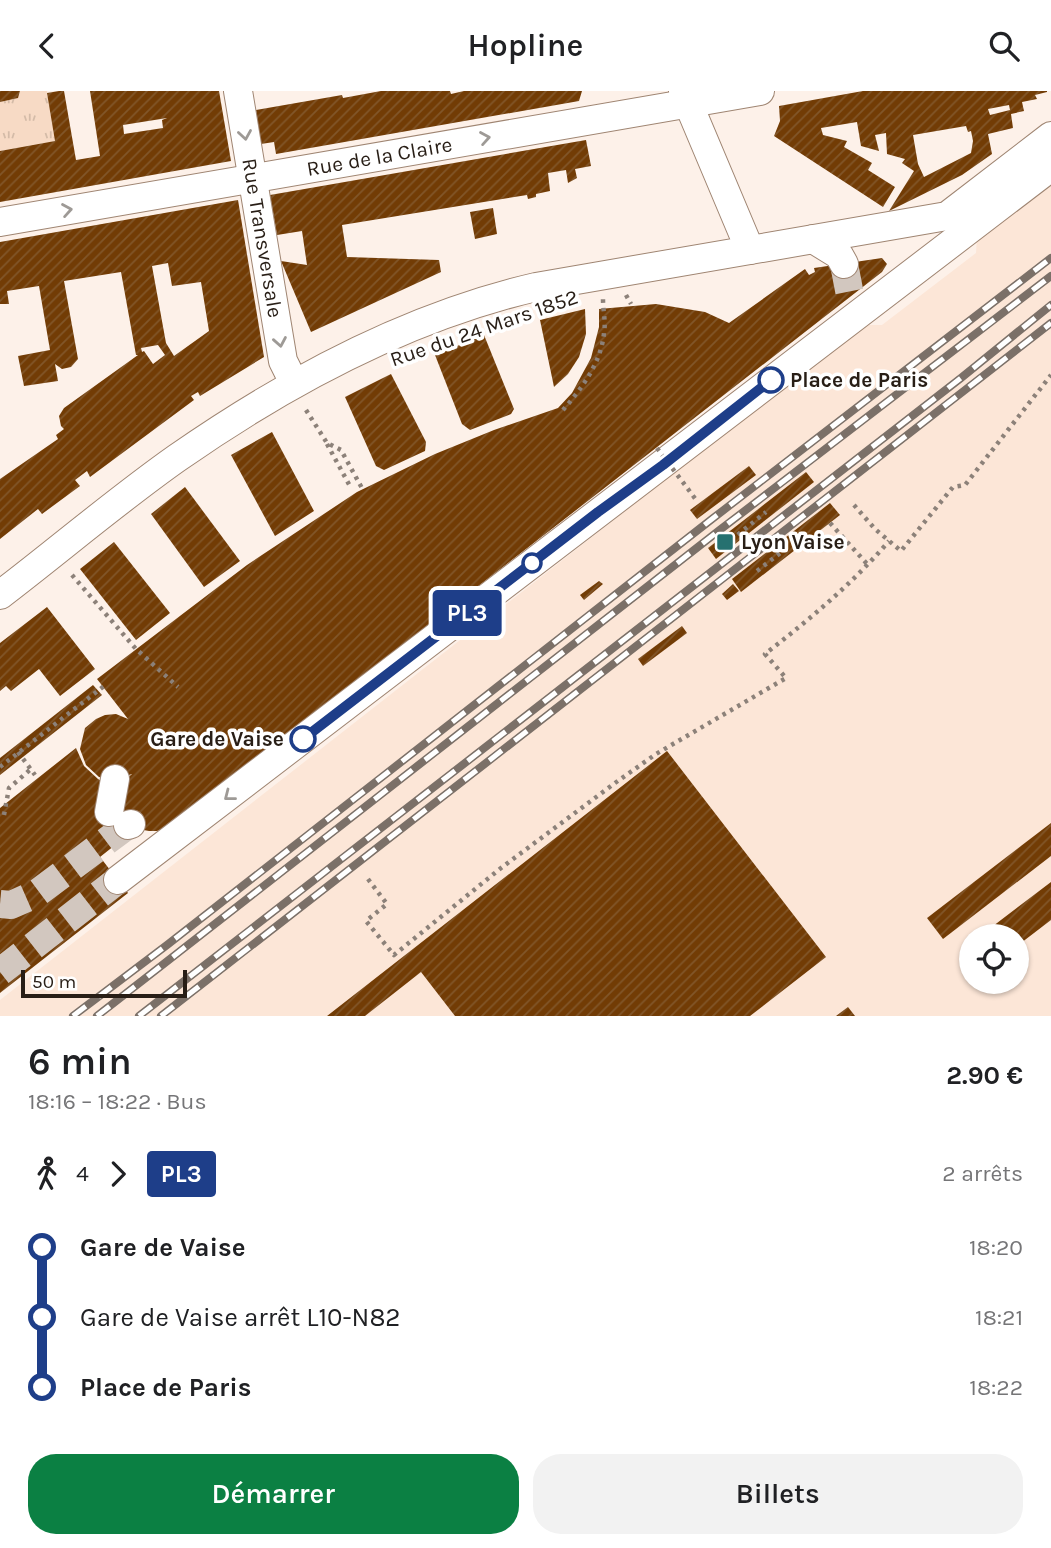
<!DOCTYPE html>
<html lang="fr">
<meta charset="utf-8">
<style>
:root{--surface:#fff;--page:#f2f2f2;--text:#202124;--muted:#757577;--accent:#0b8043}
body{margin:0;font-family:Karla,sans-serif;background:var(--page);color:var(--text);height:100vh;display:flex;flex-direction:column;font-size:26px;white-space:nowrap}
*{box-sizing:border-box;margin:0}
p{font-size:23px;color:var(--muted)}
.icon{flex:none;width:38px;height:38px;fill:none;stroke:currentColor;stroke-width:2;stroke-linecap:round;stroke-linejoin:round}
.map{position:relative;height:925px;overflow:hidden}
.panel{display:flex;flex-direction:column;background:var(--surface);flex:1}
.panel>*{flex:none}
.badge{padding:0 14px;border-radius:5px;font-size:24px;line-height:46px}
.controls{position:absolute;left:959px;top:833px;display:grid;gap:14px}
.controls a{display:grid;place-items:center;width:70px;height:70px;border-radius:50%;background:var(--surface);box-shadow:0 2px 5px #0004;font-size:35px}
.scale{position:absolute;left:21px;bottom:18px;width:166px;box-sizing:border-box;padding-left:7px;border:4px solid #281e16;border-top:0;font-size:19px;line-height:24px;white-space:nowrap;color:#281e16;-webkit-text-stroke:5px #fff;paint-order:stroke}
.map>.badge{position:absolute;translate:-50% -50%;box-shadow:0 0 0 4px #fff}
.legs{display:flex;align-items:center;gap:10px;height:77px;padding:0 28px;font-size:23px}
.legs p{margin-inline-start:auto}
.summary{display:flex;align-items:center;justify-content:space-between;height:119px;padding:0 28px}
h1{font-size:38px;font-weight:600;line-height:52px}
.cta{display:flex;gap:14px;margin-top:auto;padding:14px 28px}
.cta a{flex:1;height:80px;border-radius:28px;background:var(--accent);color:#fff;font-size:28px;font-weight:600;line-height:80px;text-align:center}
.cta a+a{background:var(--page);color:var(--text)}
ul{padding:0 28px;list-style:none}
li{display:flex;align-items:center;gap:24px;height:70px;font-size:26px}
li i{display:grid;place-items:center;width:10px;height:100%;margin:0 9px;background:currentColor}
li i::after{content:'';width:18px;height:18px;margin:-9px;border:5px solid;border-radius:50%;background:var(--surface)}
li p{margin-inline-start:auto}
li:first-child i{background:linear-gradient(#0000 50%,currentColor 0)}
li:last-child i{background:linear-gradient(currentColor 50%,#0000 0)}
header{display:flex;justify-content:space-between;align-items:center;height:91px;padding:0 28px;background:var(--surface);font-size:32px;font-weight:600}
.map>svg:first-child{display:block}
.built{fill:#fce6d7;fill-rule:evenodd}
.grass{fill:url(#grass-tufts)}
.building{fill:url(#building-hatch);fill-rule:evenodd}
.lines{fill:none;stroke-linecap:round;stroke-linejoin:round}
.minor-tunnel{stroke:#d2c7bf;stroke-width:28;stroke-dasharray:28 14;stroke-linecap:butt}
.minor-casing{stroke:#9f8572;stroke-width:30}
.path{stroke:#8c8179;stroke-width:4.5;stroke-dasharray:3.5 5;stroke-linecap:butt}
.minor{stroke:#fff;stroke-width:28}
.rail-casing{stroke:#7b7068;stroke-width:8}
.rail{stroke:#fff;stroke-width:5;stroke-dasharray:16;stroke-linecap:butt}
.path-bridge{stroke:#8c8179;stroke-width:4.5;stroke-dasharray:3.5 5;stroke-linecap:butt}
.oneway{stroke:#9e9a96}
.line-1-casing{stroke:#fff;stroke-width:16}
.line-1{stroke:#1e3e89;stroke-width:10}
.stop-1-dot{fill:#fff;stroke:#1e3e89;stroke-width:3.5}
.poi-dot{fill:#267170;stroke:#fff;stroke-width:2.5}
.labels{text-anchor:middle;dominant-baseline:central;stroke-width:7;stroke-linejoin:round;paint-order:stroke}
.street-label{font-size:21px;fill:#281e16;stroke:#fff}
.stop-label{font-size:21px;font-weight:bold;fill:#281e16;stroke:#fff;text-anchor:start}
.poi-label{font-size:21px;font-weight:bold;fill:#281e16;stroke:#fff;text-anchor:start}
</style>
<header><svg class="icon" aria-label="back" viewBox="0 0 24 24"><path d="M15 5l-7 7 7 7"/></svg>Hopline<svg class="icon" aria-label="search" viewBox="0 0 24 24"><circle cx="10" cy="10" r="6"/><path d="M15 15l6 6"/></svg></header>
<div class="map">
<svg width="1051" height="925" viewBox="0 0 1051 925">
<defs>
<pattern id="grass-tufts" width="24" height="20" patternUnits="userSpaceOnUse" patternTransform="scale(1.75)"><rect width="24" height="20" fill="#f7dac5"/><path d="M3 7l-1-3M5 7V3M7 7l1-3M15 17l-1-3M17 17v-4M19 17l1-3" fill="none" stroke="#d4bba8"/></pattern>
<pattern id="building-hatch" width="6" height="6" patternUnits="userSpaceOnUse" patternTransform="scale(1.75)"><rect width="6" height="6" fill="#723c05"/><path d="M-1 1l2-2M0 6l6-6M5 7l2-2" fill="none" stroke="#815629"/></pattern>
</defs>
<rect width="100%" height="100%" fill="#fdf1e9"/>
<path class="built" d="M1051 91V925H0V909L863 234H882L976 162 977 147 994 135 996 137 999 134 997 132 1041 98 1043 100ZM971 845H1017V891H971Z"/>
<path class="grass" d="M20 0H47L55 50 0 60V11L18 7Z"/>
<g class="building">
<path d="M0 0H20L18 7 0 11Z"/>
<path d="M59 0H64L76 69 100 65 90 0H219L231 70 0 111V60L55 50 47 2ZM167 27 162 29 163 37 124 43 123 34Z"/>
<path d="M381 0H450L451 3 464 0H582L579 10 276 63 274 51 261 53 256 19 342 4 343 7Z"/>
<path d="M863 0H1047V1L1035 4 1037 8 1022 11 1024 20 1011 23 1013 37 988 43 992 63 962 84 889 120 914 80 902 72 905 68 887 63 886 42 875 44 879 60 861 55 857 31 821 37 823 44 847 50 844 56 872 72 868 79 895 96 883 116 774 45 780 30 779 15ZM1009 14 1010 19 990 24 988 18ZM966 35 968 41 971 40 973 50 971 62 924 86 918 73 913 44Z"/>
<path d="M586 49 591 75 575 78 577 87 568 92 566 79 548 82 550 100 536 103V106L528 108 527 104 342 134 347 166 439 169 441 181 311 241 281 170 307 174 302 140 277 144 270 104Z"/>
<path d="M238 109 264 266 200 305 198 301 191 305 194 309 90 386 87 380 75 389 80 395 42 423 38 418 0 448V388L58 348 56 344 64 338 61 335 59 325 64 317 138 264H136L121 181 64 190 78 268 71 276 62 278 55 273 58 290 24 295 18 265 50 259 39 195 7 200 9 213H0V151ZM168 172 172 195 201 191 209 240 174 265 166 252 152 175ZM158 254 165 264 153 273 144 260 142 261 141 257Z"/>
<path d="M493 117 497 143 475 148 470 121Z"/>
<path d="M882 167 887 173 882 181 169 736 157 740H149L138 738 127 727 121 715 124 690 132 683 120 687 108 688 99 686 86 674 80 658 85 637 96 628 105 624 116 623 128 628 97 588 247 474 357 401 435 363 494 339 558 317 572 302 591 267 599 236V218L656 213 705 221 729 232 805 178 809 184 815 181 814 177Z"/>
<path d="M585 218 586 243 579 266 568 283 554 296 540 229Z"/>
<path d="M484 244 514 318 511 323 470 339 462 333 435 264Z"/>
<path d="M391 283 426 351 425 360 384 379 376 375 345 306Z"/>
<path d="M272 341 314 420 275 445 231 364Z"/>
<path d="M749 375 756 384 697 428 690 419Z"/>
<path d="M806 381 814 391 716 468 708 457Z"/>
<path d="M185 396 240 470 204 496 151 423Z"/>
<path d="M830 412 840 424 741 501 732 488Z"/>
<path d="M114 451 170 522 136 549 80 478Z"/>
<path d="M599 490 603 493 584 509 580 504Z"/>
<path d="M733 493 739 500 727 509 722 503Z"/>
<path d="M47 516 95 578 60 605 39 578 11 600 6 595 0 600V552Z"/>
<path d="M682 535 687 542 643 575 638 568Z"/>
<path d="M93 594 102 604 0 684V667Z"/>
<path d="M76 657 84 675 98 688 107 693 134 739 100 766 128 802 0 902V717Z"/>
<path d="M667 660 826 866 750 925H455L421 881 365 925H327Z"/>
<path d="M1051 732V765L943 848 927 827Z"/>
<path d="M1051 791V829L1017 855V845H980Z"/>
<path d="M848 916 855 925H836Z"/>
</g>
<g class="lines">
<g class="minor-tunnel">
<path d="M844 173 850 204"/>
<path d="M0 813 11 814 36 803 128 734"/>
<path d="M0 881 118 789"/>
</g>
<defs>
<g id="minor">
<path id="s1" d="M238 0 283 270 294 292"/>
<path d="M683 0 750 159"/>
<path id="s2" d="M0 131 760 0"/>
<path d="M813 148 839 164 844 173"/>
<path d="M0 504C59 459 116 410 177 367 286 291 407 226 536 196L947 125 1051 45"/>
<path d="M109 721 115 688"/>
<path d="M128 734 131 733"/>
<path d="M118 789 1051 76"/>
</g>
</defs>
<use href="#minor" class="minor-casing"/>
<g class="path">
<path d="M626 204 631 213"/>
<path d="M306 319 327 352 341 359 363 399"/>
<path d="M563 319C582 297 601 272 604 242 606 231 603 220 603 208"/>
<path d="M327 353 351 397"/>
<path d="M854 414 875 438 901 460 953 396 965 394 1051 284"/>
<path d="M830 432 868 474"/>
<path d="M731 449 766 421"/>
<path d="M757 480 788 456"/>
<path d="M72 484 136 558 178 596"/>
<path d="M18 661 35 684"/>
<path d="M0 676 104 595"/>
<path d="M4 724 9 697 31 678"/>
<path d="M368 788 387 813 366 830 394 864 501 777 615 692 656 663 786 587 765 563C810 528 852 493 889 450"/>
</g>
<use href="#minor" class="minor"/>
<defs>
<g id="rail">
<path d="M73 925 167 854 712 428 1051 167"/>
<path d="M97 925 721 438 1051 185"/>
<path d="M139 925 961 287 1051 214"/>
<path d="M161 925 1051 232"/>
</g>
</defs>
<use href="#rail" class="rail-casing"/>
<use href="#rail" class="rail"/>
<path class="path-bridge" d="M657 357 697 410"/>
</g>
<defs><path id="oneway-chevron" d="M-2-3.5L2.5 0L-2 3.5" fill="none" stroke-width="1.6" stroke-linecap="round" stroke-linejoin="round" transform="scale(1.75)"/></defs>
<g class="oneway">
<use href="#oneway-chevron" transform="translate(245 44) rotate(81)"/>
<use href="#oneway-chevron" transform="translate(485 47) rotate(-10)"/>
<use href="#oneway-chevron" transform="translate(67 119) rotate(-10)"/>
<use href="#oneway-chevron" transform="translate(280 251) rotate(80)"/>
<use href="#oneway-chevron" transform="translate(229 705) rotate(142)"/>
</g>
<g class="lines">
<defs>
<path id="line-1" d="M303 648 598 421 663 374 771 289"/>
</defs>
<use href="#line-1" class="line-1-casing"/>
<use href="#line-1" class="line-1"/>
</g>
<g class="stop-1-dot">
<circle cx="771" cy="289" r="12"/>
<circle cx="532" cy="472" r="9"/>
<circle cx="303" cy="648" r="12"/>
</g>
<rect class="poi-dot" x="716" y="442" width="18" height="18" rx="3.5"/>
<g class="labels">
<g class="street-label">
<text stroke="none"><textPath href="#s2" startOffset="385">Rue de la Claire</textPath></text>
<text stroke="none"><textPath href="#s1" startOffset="149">Rue Transversale</textPath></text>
<text transform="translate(484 237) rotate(-19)">Rue du 24 Mars 1852</text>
</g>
<g class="stop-label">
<text x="790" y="289">Place de Paris</text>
<text x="284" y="648" text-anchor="end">Gare de Vaise</text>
</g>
<g class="poi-label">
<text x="741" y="451">Lyon Vaise</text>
</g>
</g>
</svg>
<div class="controls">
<a><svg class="icon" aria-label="locate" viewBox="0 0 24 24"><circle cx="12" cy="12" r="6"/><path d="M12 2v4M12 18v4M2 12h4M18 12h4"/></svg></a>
</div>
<div class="scale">50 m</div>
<b class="badge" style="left:467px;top:522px;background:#1e3e89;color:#fff">PL3</b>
</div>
<section class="panel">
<div class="summary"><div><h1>6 min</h1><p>18:16 – 18:22 · Bus</p></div><b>2.90 €</b></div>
<div class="legs"><svg class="icon" aria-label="walk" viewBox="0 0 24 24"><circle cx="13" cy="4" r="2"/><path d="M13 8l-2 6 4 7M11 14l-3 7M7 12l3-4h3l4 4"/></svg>4<svg class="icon" aria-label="forward" viewBox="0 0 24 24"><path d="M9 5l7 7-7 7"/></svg><b class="badge" style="background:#1e3e89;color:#fff">PL3</b><p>2 arrêts</p></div>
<ul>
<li><i style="color:#1e3e89"></i><b>Gare de Vaise</b><p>18:20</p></li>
<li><i style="color:#1e3e89"></i><span>Gare de Vaise arrêt L10-N82</span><p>18:21</p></li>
<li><i style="color:#1e3e89"></i><b>Place de Paris</b><p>18:22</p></li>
</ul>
<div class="cta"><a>Démarrer</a><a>Billets</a></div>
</section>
